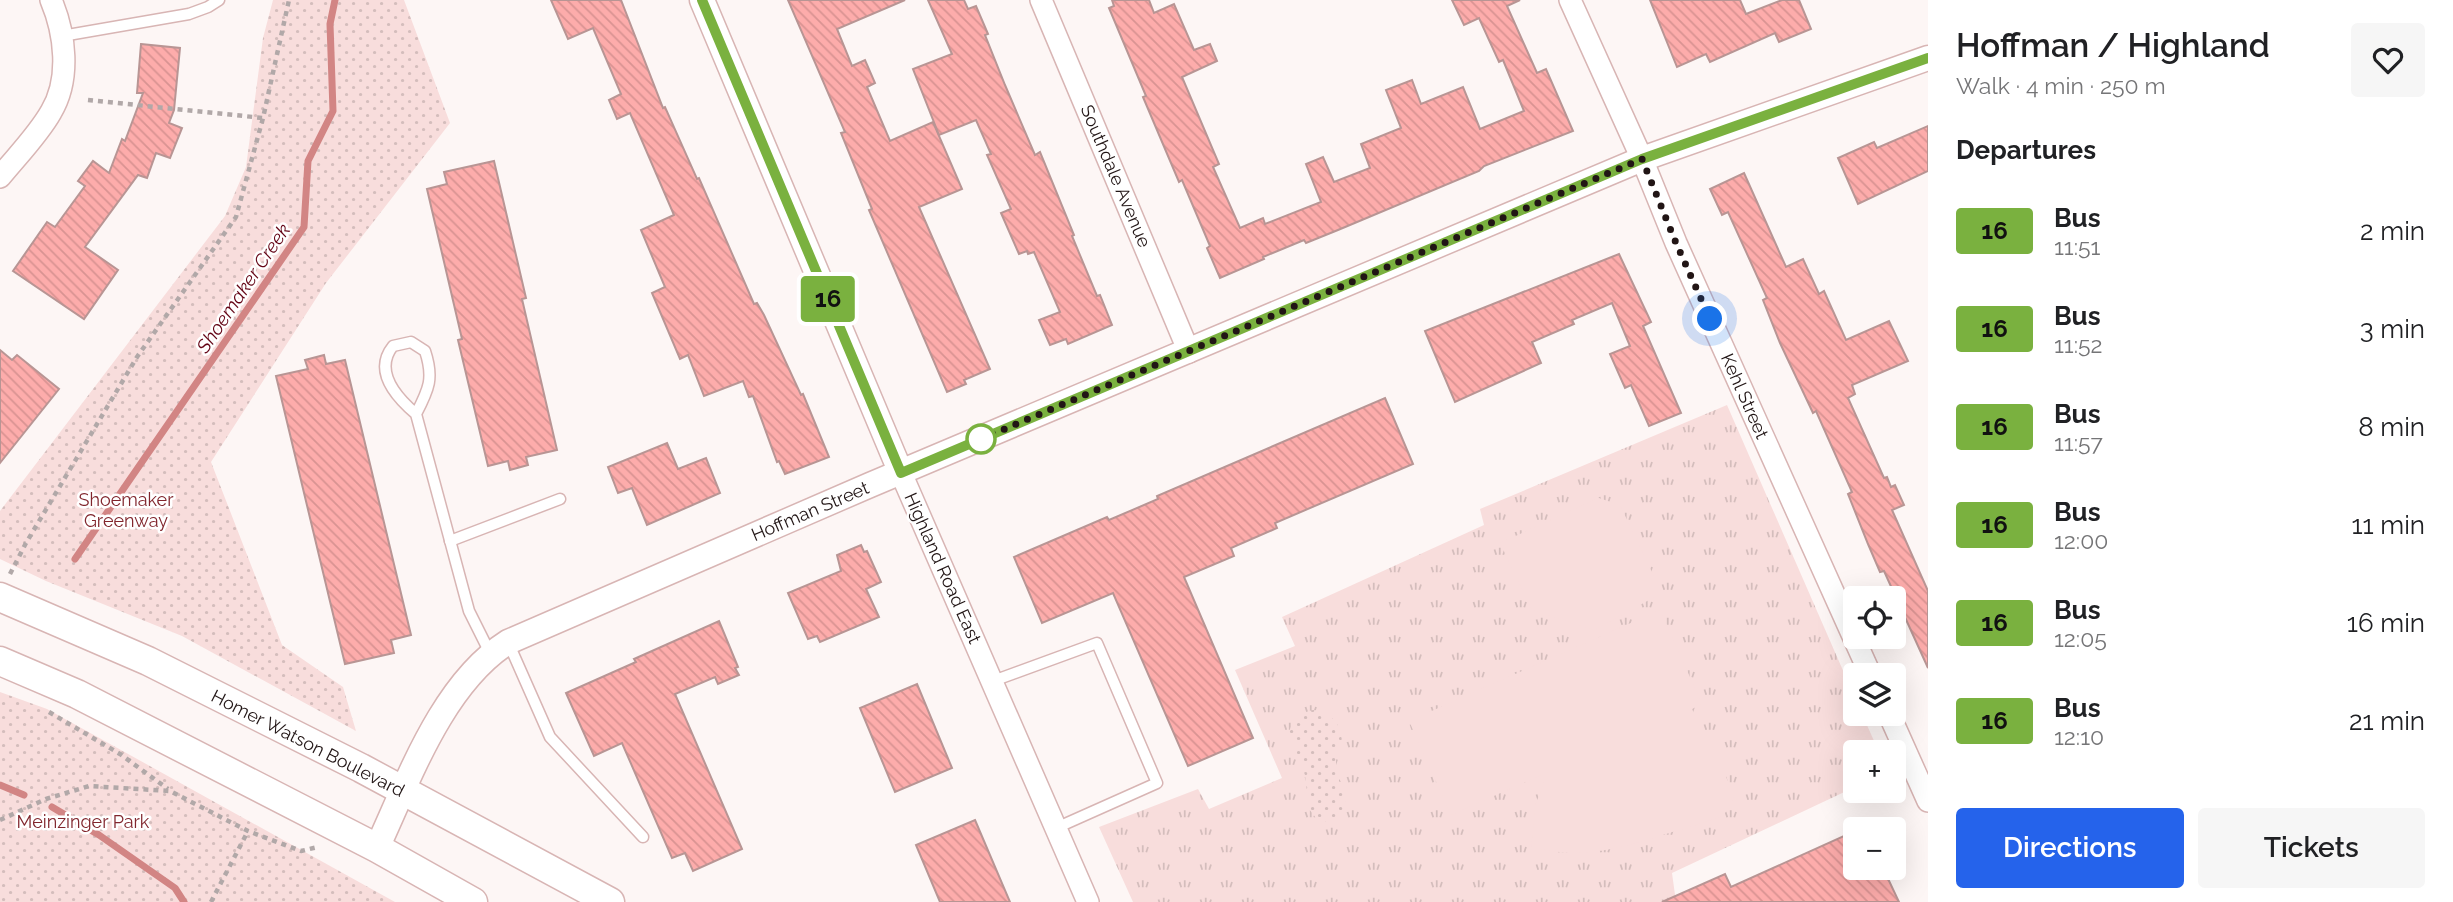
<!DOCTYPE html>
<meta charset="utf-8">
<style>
:root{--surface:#fff;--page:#f6f6f6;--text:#202124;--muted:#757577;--accent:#2563eb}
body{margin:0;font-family:Raleway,sans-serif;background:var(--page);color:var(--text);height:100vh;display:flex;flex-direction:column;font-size:26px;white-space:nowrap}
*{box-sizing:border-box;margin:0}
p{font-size:23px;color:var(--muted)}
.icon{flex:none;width:38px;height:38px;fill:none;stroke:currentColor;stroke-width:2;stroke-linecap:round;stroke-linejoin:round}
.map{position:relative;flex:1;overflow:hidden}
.drawer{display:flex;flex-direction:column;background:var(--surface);width:525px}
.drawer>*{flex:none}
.badge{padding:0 14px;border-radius:5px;font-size:24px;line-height:46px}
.controls{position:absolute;left:1843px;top:586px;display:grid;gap:14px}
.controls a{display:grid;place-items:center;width:63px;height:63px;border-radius:7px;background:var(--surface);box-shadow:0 7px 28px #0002;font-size:35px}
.you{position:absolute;width:35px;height:35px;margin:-18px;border:5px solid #fff;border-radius:50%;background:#1a73e8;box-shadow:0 0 0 10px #1a73e833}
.map>.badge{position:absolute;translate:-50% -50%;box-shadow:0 0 0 4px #fff}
h2{padding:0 28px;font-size:26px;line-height:63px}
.round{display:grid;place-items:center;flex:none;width:74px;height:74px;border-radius:7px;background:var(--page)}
.summary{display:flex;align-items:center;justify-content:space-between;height:119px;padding:0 28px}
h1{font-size:33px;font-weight:600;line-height:52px}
.cta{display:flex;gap:14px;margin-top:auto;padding:14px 28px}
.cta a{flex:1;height:80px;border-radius:7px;background:var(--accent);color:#fff;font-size:28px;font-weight:600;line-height:80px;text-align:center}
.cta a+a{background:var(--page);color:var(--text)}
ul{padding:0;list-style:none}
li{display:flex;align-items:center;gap:21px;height:98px;padding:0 28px}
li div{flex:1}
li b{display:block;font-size:26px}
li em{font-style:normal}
li .badge{min-width:77px;font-weight:700;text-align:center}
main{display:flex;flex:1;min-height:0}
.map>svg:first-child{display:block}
.grass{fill:url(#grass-tufts)}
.park{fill:url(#park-dots)}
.garden{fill:#f8dddc}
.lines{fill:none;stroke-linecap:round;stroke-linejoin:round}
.stream{stroke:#d28584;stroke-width:7}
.building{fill:url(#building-back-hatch);stroke:#b89594;stroke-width:2}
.service-casing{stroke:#d8b5b4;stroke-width:13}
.minor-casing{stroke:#d8b5b4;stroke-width:24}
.tertiary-casing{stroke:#d8b5b4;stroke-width:27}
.secondary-casing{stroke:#d8b5b4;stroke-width:31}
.path{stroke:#b1a8a8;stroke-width:4.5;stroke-dasharray:5 5;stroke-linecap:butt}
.service{stroke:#fff;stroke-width:10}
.minor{stroke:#fff;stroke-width:21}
.tertiary{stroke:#fff;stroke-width:24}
.secondary{stroke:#fff;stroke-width:28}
.line-casing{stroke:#fff;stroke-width:16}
.line{stroke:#7ab13f;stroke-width:10}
.walk{stroke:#211515;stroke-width:7;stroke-dasharray:0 12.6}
.stop-dot{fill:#fff;stroke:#7ab13f;stroke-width:3.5}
.labels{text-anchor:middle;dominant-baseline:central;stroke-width:5;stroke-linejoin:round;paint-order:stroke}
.street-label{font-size:18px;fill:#211515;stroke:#fff}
.park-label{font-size:18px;fill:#81262d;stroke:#fff}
.water-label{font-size:19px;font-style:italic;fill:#640516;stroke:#fff}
</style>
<main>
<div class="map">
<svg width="1928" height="902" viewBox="0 0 1928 902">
<defs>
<pattern id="grass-tufts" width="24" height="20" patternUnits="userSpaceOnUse" patternTransform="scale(1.75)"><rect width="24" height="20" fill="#f8dddc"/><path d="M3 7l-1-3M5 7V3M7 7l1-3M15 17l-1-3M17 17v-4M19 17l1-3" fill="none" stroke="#d4bdbc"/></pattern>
<pattern id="park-dots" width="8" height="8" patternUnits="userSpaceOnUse" patternTransform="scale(1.75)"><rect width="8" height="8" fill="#f8dddc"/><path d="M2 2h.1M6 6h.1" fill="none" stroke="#d4bdbc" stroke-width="1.8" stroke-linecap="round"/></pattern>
<pattern id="building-back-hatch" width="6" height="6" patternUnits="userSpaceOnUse" patternTransform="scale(1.75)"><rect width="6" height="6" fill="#fdacab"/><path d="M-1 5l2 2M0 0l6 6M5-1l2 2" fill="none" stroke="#d99392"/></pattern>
</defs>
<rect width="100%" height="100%" fill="#fdf6f5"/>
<path class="grass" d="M1727 405 1855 698V714H1862L1879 752H1855V787L1672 873 1676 902H1133L1099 827 1198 789 1209 809 1282 778 1235 670 1295 646 1282 617 1484 525 1480 509Z"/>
<g class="park">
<path d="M273 0H404L450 123 326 283 211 462 282 645 343 687 356 731 182 636 46 581 0 559V511L225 216 246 167 263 38Z"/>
<path d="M0 692 47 709 395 902H0Z"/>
<path d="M1313 710C1330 711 1345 727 1341 745 1339 751 1336 756 1336 762 1336 777 1347 791 1346 806L1341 814 1324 822 1316 818 1309 809 1305 775 1289 732C1293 720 1299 713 1313 710Z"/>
</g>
<g class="garden">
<path d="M1599 498 1620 505 1662 593 1594 630 1532 610 1500 543Z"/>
<path d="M1660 610 1702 704 1692 709 1735 795 1724 815C1705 823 1685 828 1666 834 1617 849 1583 860 1531 847L1536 803 1548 772 1451 815 1409 721Z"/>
</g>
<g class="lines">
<g class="stream">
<path d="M75 559 304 227 308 161 333 111 330 24 335 0"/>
<path d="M0 785 24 795"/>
<path d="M52 807 99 835 175 888 184 902"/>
</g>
</g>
<g class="building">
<path d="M551 0H621L663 108 665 107 697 179 699 178 754 304 757 303 764 315 801 395 803 394 829 457 785 474 779 461 777 462 753 396 749 397 743 381 704 396 688 355 680 359 652 293 665 287 641 230 674 215 630 113 617 119 609 100 621 94 593 28 568 39Z"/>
<path d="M788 0H905L837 29 852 66 865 60 875 83 867 87 890 141 933 122 962 189 919 207 990 369 964 380 966 384 947 392 869 210 872 209 841 133 845 132Z"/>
<path d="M928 0H964L968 9 976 6 988 34 985 35 1005 85 1035 155 1040 152 1074 235 1072 236 1097 296 1100 295 1112 325 1068 344 1066 339 1050 345 1039 320 1060 312 1034 252 1028 254 1027 251 1019 254 1001 213 1011 209 987 155 991 154 976 120 939 135 913 69 952 54Z"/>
<path d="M1112 0H1149L1154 13 1174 4 1194 50 1210 44 1217 61 1182 77 1219 164 1213 167 1240 228 1263 218 1265 224 1321 202 1306 164 1323 157 1334 182 1370 168 1361 144 1401 128 1386 90 1412 80 1421 104 1463 87 1480 129 1524 111 1503 60 1499 62 1479 18 1464 25 1452 0H1520L1507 6 1537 73 1546 69 1573 131 1484 166 1479 171 1338 230 1306 243 1304 240 1263 257 1264 259 1220 278 1207 248 1210 246 1182 180 1179 182 1143 97 1146 96 1109 8 1114 6Z"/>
<path d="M1650 0H1740L1746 14 1782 0H1799L1811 29 1779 42 1775 33 1710 62 1706 54 1677 67Z"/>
<path d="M141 44 180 48 174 110 169 123 182 128 170 158 156 153 147 178 138 175 85 247 118 270 84 319 13 271 47 222 55 227 85 186 78 181 93 161 109 173 122 139 125 141 143 93H137Z"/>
<path d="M1928 126V171L1858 204 1838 158 1874 142 1877 148Z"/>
<path d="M494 161 526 298 522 299 557 450 526 457 528 465 510 470 508 461 488 466 458 340 462 339 427 189 447 184 444 172Z"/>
<path d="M1744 173 1786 267 1803 259 1819 294 1824 291 1846 340 1889 321 1908 361 1852 385 1855 394 1848 398 1884 478 1887 477 1891 487 1895 485 1904 505 1892 510 1928 591V668L1884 571 1880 572 1868 544 1848 494 1852 492 1816 411 1813 413 1780 343 1763 300 1767 298 1728 212 1722 215 1710 189Z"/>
<path d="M1619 254 1651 322 1643 326 1681 413 1649 426 1631 385 1625 388 1610 354 1630 346 1612 303 1572 320 1574 324 1532 342 1541 363 1455 402 1425 331Z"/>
<path d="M0 350 12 360 17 355 59 389 0 463Z"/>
<path d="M324 355 326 364 345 360 411 635 391 640 394 653 345 664 276 376 308 369 305 360Z"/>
<path d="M1385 398 1413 464 1275 523 1277 528 1231 548 1234 556 1184 577 1253 738 1188 766 1113 593 1042 623 1014 557 1107 517 1109 520 1158 499 1157 496Z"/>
<path d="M667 443 678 469 706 458 720 493 647 525 632 488 618 493 608 467Z"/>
<path d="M861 545 864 552 867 551 881 582 866 589 879 617 820 642 817 636 808 639 788 593 841 571 837 555Z"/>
<path d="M719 621 738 667 735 668 739 675 718 684 715 677 675 694 742 849 693 871 685 853 672 858 622 743 594 756 566 693 636 662 634 659Z"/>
<path d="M917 684 952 768 895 792 860 708Z"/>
<path d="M975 820 1010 902H940L916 845Z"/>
<path d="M1855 831V868H1883L1899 902H1662L1725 874 1731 887Z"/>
</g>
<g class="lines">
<defs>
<g id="service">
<path d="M62 36 189 14 208 7 219 0"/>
<path d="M416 414C429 389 434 378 425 351L411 342 393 346C373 371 396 397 416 414L469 611 490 653"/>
<path d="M450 541 560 499"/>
<path d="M508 642 550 737 643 837"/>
<path d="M993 681 1097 643 1157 783 1056 828"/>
</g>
<g id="minor">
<path d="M1041 0 1189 352"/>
<path d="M1570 0 1642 159 1676 243 1871 676"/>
<path d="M0 177C17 156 38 135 51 112 71 79 65 33 51 0"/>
<path d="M901 473 1088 902"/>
<path d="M1889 714 1928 801"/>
</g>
<g id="tertiary">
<path d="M702 0 901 473"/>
<path d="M377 848C409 779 442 684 508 642L870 485 1642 159 1928 58"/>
</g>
<g id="secondary">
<path d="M0 597 148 661 361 768 610 902"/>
<path d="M0 661 77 694 377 848 473 902"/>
</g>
</defs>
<use href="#service" class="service-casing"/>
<use href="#minor" class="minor-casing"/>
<use href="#tertiary" class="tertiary-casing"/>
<use href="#secondary" class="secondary-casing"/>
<g class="path">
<path d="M88 100 263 118"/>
<path d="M10 574 26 543 137 357 236 217 263 118 289 0"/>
<path d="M49 712 120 754 168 789"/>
<path d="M0 820 46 799 89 786 170 791 248 831 301 851 318 847"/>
<path d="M211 902 248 831"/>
</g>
<use href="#service" class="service"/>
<use href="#minor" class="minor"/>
<use href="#tertiary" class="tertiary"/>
<use href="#secondary" class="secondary"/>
</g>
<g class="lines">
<defs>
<path id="line" d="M702 0 901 473 1642 159 1928 58"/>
</defs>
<use href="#line" class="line-casing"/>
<use href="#line" class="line"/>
<path class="walk" d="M981 439 1642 159 1676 243 1710 319"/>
</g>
<circle class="stop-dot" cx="981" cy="439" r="14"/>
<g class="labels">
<g class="street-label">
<text transform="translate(1116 176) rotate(67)">Southdale Avenue</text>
<text transform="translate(1745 396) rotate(66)">Kehl Street</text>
<text transform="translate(810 511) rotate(-23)">Hoffman Street</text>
<text transform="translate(943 568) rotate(66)">Highland Road East</text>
<text transform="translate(308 743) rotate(27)">Homer Watson Boulevard</text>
</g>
<g class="park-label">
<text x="126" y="499">Shoemaker<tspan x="126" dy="21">Greenway</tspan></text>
<text x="83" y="821">Meinzinger Park</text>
</g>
<g class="water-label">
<text transform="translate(243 288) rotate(-56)">Shoemaker Creek</text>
</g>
</g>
</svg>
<div class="controls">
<a><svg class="icon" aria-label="locate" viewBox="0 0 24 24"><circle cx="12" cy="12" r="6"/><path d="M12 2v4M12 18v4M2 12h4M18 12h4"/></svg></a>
<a><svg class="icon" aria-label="layers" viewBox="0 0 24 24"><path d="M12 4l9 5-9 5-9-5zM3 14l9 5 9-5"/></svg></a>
<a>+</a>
<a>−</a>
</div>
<div class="you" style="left:1710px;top:319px"></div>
<b class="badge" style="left:828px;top:299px;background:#7ab13f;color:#111">16</b>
</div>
<section class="drawer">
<div class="summary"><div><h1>Hoffman / Highland</h1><p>Walk · 4 min · 250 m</p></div><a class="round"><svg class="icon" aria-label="heart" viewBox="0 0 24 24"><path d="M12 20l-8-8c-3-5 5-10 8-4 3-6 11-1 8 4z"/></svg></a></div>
<h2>Departures</h2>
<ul>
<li><span class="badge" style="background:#7ab13f;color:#111">16</span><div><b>Bus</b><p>11:51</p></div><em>2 min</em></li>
<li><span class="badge" style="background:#7ab13f;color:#111">16</span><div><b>Bus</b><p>11:52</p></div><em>3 min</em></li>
<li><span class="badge" style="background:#7ab13f;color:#111">16</span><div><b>Bus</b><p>11:57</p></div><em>8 min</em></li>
<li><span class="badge" style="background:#7ab13f;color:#111">16</span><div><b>Bus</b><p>12:00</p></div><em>11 min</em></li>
<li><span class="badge" style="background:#7ab13f;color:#111">16</span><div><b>Bus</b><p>12:05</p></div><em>16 min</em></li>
<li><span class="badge" style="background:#7ab13f;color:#111">16</span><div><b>Bus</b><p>12:10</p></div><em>21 min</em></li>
</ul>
<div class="cta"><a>Directions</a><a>Tickets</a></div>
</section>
</main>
